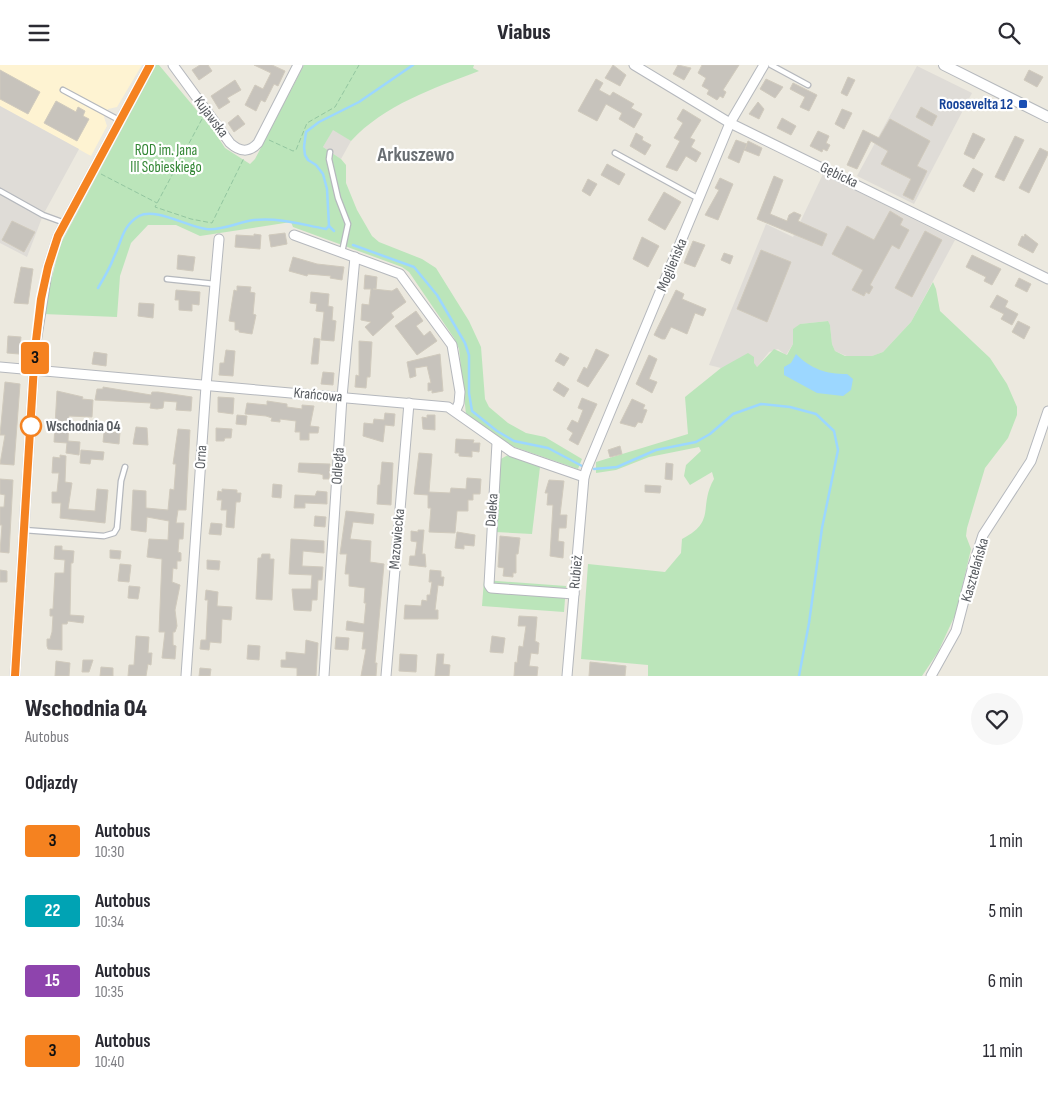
<!DOCTYPE html>
<html lang="pl">
<meta charset="utf-8">
<style>
:root{--surface:#fff;--page:#f7f7f7;--text:#2b2b33;--muted:#7c7c81}
body{margin:0;font-family:"Sofia Sans Condensed",sans-serif;background:var(--page);color:var(--text);height:100vh;display:flex;flex-direction:column;font-size:19px;white-space:nowrap}
*{box-sizing:border-box;margin:0}
p{font-size:16px;color:var(--muted)}
.icon{flex:none;width:28px;height:28px;fill:none;stroke:currentColor;stroke-width:2;stroke-linecap:round;stroke-linejoin:round}
.map{position:relative;height:611px;overflow:hidden}
.side{display:flex;flex-direction:column;background:var(--surface);flex:1}
.side>*{flex:none}
.badge{padding:0 10px;border-radius:4px;font-size:18px;line-height:32px}
.map>.badge{position:absolute;translate:-50% -50%;box-shadow:0 0 0 2px #fff}
h2{padding:0 25px;font-size:19px;line-height:45px}
.round{display:grid;place-items:center;flex:none;width:52px;height:52px;border-radius:26px;background:var(--page)}
.overview{display:flex;align-items:center;justify-content:space-between;height:85px;padding:0 25px}
h1{font-size:24px;font-weight:800;line-height:38px}
ul{padding:0;list-style:none}
li{display:flex;align-items:center;gap:15px;height:70px;padding:0 25px}
li div{flex:1}
li b{display:block;font-size:19px}
li em{font-style:normal}
li .badge{min-width:55px;font-weight:700;text-align:center}
header{display:flex;justify-content:space-between;align-items:center;height:65px;padding:0 25px;background:var(--surface);font-size:22px;font-weight:800}
.map>svg:first-child{display:block}
.commercial{fill:#fef3d2}
.industrial{fill:#dfdcd7}
.green{fill:#bbe5ba}
.water{fill:#9cd7ff}
.lines{fill:none;stroke-linecap:round;stroke-linejoin:round}
.stream{stroke:#9cd7ff;stroke-width:2.5}
.building{fill:#c7c3bc;stroke:#d0cabd}
.service-casing{stroke:#b5b8bd;stroke-width:7}
.minor-casing{stroke:#b5b8bd;stroke-width:11}
.tertiary-casing{stroke:#b5b8bd;stroke-width:12}
.path{stroke:#93c6a0;stroke-width:1;stroke-dasharray:5 2.5;stroke-linecap:butt}
.service{stroke:#fff;stroke-width:4.5}
.minor{stroke:#fff;stroke-width:9}
.tertiary{stroke:#fff;stroke-width:10}
.line-casing{stroke:#fff;stroke-width:11}
.line{stroke:#f58220;stroke-width:8}
.transit-dot{fill:#1a4fb4;stroke:#fff;stroke-width:2}
.stop-dot{fill:#fff;stroke:#f58220;stroke-width:2.5}
.labels{text-anchor:middle;dominant-baseline:central;stroke-width:4.5;stroke-linejoin:round;paint-order:stroke}
.transit-label{font-size:15px;font-weight:bold;fill:#164399;stroke:#fff;text-anchor:end}
.street-label{font-size:15px;fill:#585c61;stroke:#fff}
.park-label{font-size:15px;fill:#328634;stroke:#fff}
.stop-label{font-size:15px;font-weight:bold;fill:#585c61;stroke:#fff;text-anchor:start}
.district-label{font-size:20px;font-weight:bold;fill:#696e73;stroke:#fff}
</style>
<header><svg class="icon" aria-label="menu" viewBox="0 0 24 24"><path d="M4 6h16M4 12h16M4 18h16"/></svg>Viabus<svg class="icon" aria-label="search" viewBox="0 0 24 24"><circle cx="10" cy="10" r="6"/><path d="M15 15l6 6"/></svg></header>
<div class="map">
<svg width="1048" height="611" viewBox="0 0 1048 611">
<rect width="100%" height="100%" fill="#ece9df"/>
<path class="commercial" d="M0 0H142L117 42 108 44 104 52 107 61 91 91 0 41Z"/>
<g class="industrial">
<path d="M917 1 972 28 914 139 857 111Z"/>
<path d="M0 41 79 84 43 150 27 192 0 178Z"/>
<path d="M333 64 351 76 341 94 323 82Z"/>
<path d="M823 109 955 175 911 257 883 287 872 291 851 293 835 286 832 279 830 260 827 256 800 259 793 265V279L786 290 778 284 769 287 757 302 744 292 721 303 709 300 766 159 793 172Z"/>
</g>
<g class="green">
<path d="M156 0H159L214 66 225 83 250 99 255 94 304 0H474L473 3 479 6C434 23 384 40 351 76L333 65 323 82 341 94 346 100V118L357 145 372 171 379 177 422 194 436 203 469 256 481 282 485 334 489 342 508 358 526 368 545 372 582 394 578 404 506 379 466 349 459 284 454 273 409 207 402 202 293 162 291 157 200 171 176 160H148L131 178 120 211 117 252 43 249 60 180Z"/>
<path d="M933 217 936 224 940 246 990 293 1007 319 1017 342V350L1008 373 985 403 967 463 966 471 971 484 956 548 938 587 922 611H648V600L581 594 588 499 665 507 681 488 682 474C717 456 698 442 714 414L712 407 690 420 684 411 686 400 701 386 699 382 649 392 616 405 596 408V397L688 369 685 332 721 303 748 288 754 292V298L757 302 774 284 787 290 793 279V264L800 259 828 256 830 260 832 279 835 286 845 291H872L883 287 911 257Z"/>
<path d="M508 390 540 402 532 469 495 467 499 395Z"/>
<path d="M484 515 566 521 564 547 482 541Z"/>
</g>
<path class="water" d="M796 289C811 304 826 309 847 309L853 314 851 325 843 331 817 328 784 310V302L791 298Z"/>
<g class="lines">
<g class="stream">
<path d="M334 166 329 161 327 124 323 109 316 100 308 95 305 90 304 82 306 67 319 57 359 37 413 0"/>
<path d="M353 180 414 202 437 230 465 278 469 290V328L472 346 497 366 514 376 548 383 582 401"/>
<path d="M98 223C104 213 110 203 114 192 122 176 122 161 139 151 155 142 188 162 206 164 222 166 238 157 254 155 283 153 299 159 326 164L329 161"/>
<path d="M594 404 617 402 656 385 696 377 710 369 733 349 761 339 790 342 816 349 834 366 838 385 822 463 809 558 799 611"/>
</g>
</g>
<g class="building">
<path d="M200 0H208L212 6 199 15 192 5Z"/>
<path d="M254 0H272L285 6 278 21 274 19 265 37 261 35 256 46 245 40 255 20 263 24 271 8Z"/>
<path d="M613 0 626 10 620 21 605 13Z"/>
<path d="M678 0 691 3 684 15 673 9Z"/>
<path d="M702 0H739L723 25 726 27 723 33 720 31 717 35 707 29 709 25 702 21 706 13 698 8Z"/>
<path d="M0 5 40 27 28 49 0 34Z"/>
<path d="M1029 5 1043 12 1037 22 1024 15Z"/>
<path d="M848 12 855 15 847 31 841 28Z"/>
<path d="M596 14 603 18 599 25 610 31 613 27 634 39 631 43 642 49 634 63 619 54 622 48 606 39 597 56 578 46Z"/>
<path d="M766 14 783 22 775 33 760 24Z"/>
<path d="M235 15 241 25 227 33 230 37 219 44 211 31Z"/>
<path d="M793 18 817 30 809 46 800 42 805 32 790 24Z"/>
<path d="M56 36 76 47 78 42 85 46 83 51 89 54 77 76 44 58Z"/>
<path d="M758 37 764 44 759 54 749 49Z"/>
<path d="M921 42 937 51 932 61 916 52Z"/>
<path d="M683 44 701 55 690 73 695 75 691 82 701 88 696 97 686 91 677 106 666 102 680 76 674 73 683 58 677 54Z"/>
<path d="M842 44 852 48 844 64 835 59Z"/>
<path d="M238 50 245 59 234 67 228 58Z"/>
<path d="M782 53 796 61 791 70 777 63Z"/>
<path d="M890 54 930 76 917 101 927 106 913 135 903 130 911 114 881 99 888 86 871 76 857 104 847 100 863 65 879 73Z"/>
<path d="M818 66 829 71 826 78 830 80 827 86 823 84 822 87 810 81Z"/>
<path d="M636 68 643 72 642 75 651 80 645 90 630 81Z"/>
<path d="M973 68 985 74 974 94 964 89Z"/>
<path d="M1015 71 1024 75 1004 116 995 112Z"/>
<path d="M736 75 747 79 745 84 748 76 762 83 759 91 744 85 739 98 728 93Z"/>
<path d="M1040 83 1048 87V89L1029 128 1019 123Z"/>
<path d="M607 99 625 109 619 120 601 110Z"/>
<path d="M973 103 983 109 974 127 963 121Z"/>
<path d="M774 111 783 115 770 149 787 156 789 150 794 147 801 150 798 156 827 169 822 181 757 154Z"/>
<path d="M720 113 733 119 718 155 705 150 719 125 715 123Z"/>
<path d="M588 114 597 119 590 131 582 126Z"/>
<path d="M664 127 681 137 665 165 648 155Z"/>
<path d="M890 146 903 154 900 160 909 165 899 184 892 180 870 220 873 222 869 229 866 227 864 231 852 225 863 205 832 189 847 161 874 175Z"/>
<path d="M12 156 35 167 24 187 2 175Z"/>
<path d="M925 166 942 175 912 232 895 223Z"/>
<path d="M285 168 287 179 271 182 269 170Z"/>
<path d="M254 169 261 170 260 184 235 182 236 170 254 171Z"/>
<path d="M1025 169 1038 179 1033 188 1018 180 1022 171 1024 172Z"/>
<path d="M642 172 659 181 648 202 633 194Z"/>
<path d="M693 176 705 180 695 202 684 198Z"/>
<path d="M761 185 791 197 767 257 737 244Z"/>
<path d="M724 188 733 191 730 199 721 195Z"/>
<path d="M178 190 195 192 193 206 177 204Z"/>
<path d="M972 190 1001 204 992 220 984 216 986 212 966 202Z"/>
<path d="M293 192 317 199 344 202 342 215 330 213 331 211 308 209 307 211 289 206Z"/>
<path d="M21 202 33 204 28 239 14 238Z"/>
<path d="M365 210 377 212 376 224H373L392 226 397 223 406 237 391 248 394 252 373 271 365 262 371 257 361 255 362 239 369 240 371 224H364Z"/>
<path d="M1019 213 1031 219 1027 227 1015 221Z"/>
<path d="M237 221 251 222 250 227 255 228 253 249 256 250 252 269 239 267V265H235V257L229 256 234 225 237 226Z"/>
<path d="M176 225 200 227 199 240 192 239V246L179 245V235H175Z"/>
<path d="M676 225 684 229 682 234 706 244 703 251 695 248 687 269 671 262 665 274H662L654 270Z"/>
<path d="M311 227 329 229 328 241 333 242 332 255 336 256 334 276 321 275 324 247 316 246 317 239 310 238Z"/>
<path d="M997 230 1008 236 1005 242 1018 249 1012 260 1001 254 1004 249 990 242Z"/>
<path d="M139 238 154 239 153 253 138 251Z"/>
<path d="M416 246 423 256 416 261 424 271 430 266 437 276 417 290 395 261Z"/>
<path d="M1018 256 1030 262 1024 274 1012 267Z"/>
<path d="M8 271 21 272 19 289 7 288Z"/>
<path d="M314 273 320 274 318 299H311Z"/>
<path d="M359 276 372 277 370 312H367L366 323 355 322 356 310 359 311Z"/>
<path d="M596 284 609 290 588 322 577 316 584 302 587 304Z"/>
<path d="M226 285 235 286 233 311 219 310 220 298H224Z"/>
<path d="M94 287 107 289 106 301 92 299Z"/>
<path d="M560 288 569 293 564 301 555 296Z"/>
<path d="M440 289 443 326 432 328V325L428 326V318H431L427 301 415 303 416 311 410 313 407 297Z"/>
<path d="M649 290 657 294 649 314 657 317 652 328 636 319Z"/>
<path d="M323 307 334 308 333 320 321 319Z"/>
<path d="M5 317 20 319 14 400 0 399 5 370H0Z"/>
<path d="M558 317 569 324 564 332 553 325Z"/>
<path d="M103 322 151 330 152 327H158L192 332 191 346 176 345 177 337 164 336 163 343 157 344 150 343 151 338 95 335 97 324H103Z"/>
<path d="M57 326 83 332 82 334 93 335 92 352 69 351 68 376 80 377 79 390 66 388 67 378 54 377Z"/>
<path d="M218 332 234 333 233 349 218 347Z"/>
<path d="M582 333 597 339 578 380 569 375 573 368 567 364 572 355 578 358 583 345 578 343Z"/>
<path d="M632 334 645 340 643 344 647 345 642 358 638 357 635 362 620 358Z"/>
<path d="M267 336 287 339V342L302 344V340L314 341 310 361 319 362 318 368H309V375H300V367H295L296 356 280 354V357L271 356 272 353 266 351 245 349 247 338 267 340Z"/>
<path d="M385 348 395 349 394 361 385 360 383 377 363 371 364 358 373 359 374 354 384 355Z"/>
<path d="M237 350 247 351 246 360 236 359Z"/>
<path d="M427 350H435V365L423 364 422 352 427 353Z"/>
<path d="M136 362 147 363 148 380 133 379Z"/>
<path d="M216 363 232 364 231 373H225L224 376H216Z"/>
<path d="M178 364 190 365 186 445H178L176 458H184L183 474H179L178 487 181 488V496H177V504L173 503 172 517 180 520 175 545 177 561 175 567H173V580L176 581 175 594 162 593 165 567H159L162 494 147 492 149 474 168 475 169 456 147 452 146 467 131 465 133 425 146 426V443L168 445 170 424 174 425 176 399H173Z"/>
<path d="M104 367H120L119 379 103 377Z"/>
<path d="M456 374 474 375 473 378H480L479 387 472 386V392L459 391V388H455Z"/>
<path d="M620 381 622 389 610 392 608 385Z"/>
<path d="M81 385 104 387 103 395 91 394 90 399 80 398Z"/>
<path d="M419 388 432 389 429 427 450 428 451 423 466 424 467 413 481 414 480 429H473V435H468V446H457L455 468 429 467 431 443H428V430L414 429Z"/>
<path d="M60 390 66 391 65 417 72 418 68 444 95 446 97 424 108 425 105 458 60 453 61 438H52V427H57L59 408H52L53 392 60 393Z"/>
<path d="M382 397 393 398 391 440 377 439 378 420H380Z"/>
<path d="M299 398 330 399 329 414H323V410L320 409 298 407Z"/>
<path d="M666 398 673 399 672 415 665 414Z"/>
<path d="M0 414 13 415 9 488 0 487 2 460H0V442H4L5 430 0 429Z"/>
<path d="M549 415 564 416 560 450H567L566 463H559L558 476 564 477 563 493 550 491 553 440H547L548 428H545Z"/>
<path d="M273 419 282 420 281 433 272 432Z"/>
<path d="M645 420 661 421 660 428 645 427Z"/>
<path d="M222 424 237 425V428H241L240 437H236L234 463 226 462 227 445H221L222 435H217L218 426 222 427Z"/>
<path d="M317 426 327 427V439L305 438V443H294L295 430 315 431Z"/>
<path d="M346 446 374 449 373 459 353 457 350 474 371 476 370 497 384 499 375 598H377L376 611H361L366 584H362L364 567 346 565 347 556 364 559 366 538H364L365 523 349 521V509H345L347 489H340Z"/>
<path d="M315 451 326 452 325 462 314 461Z"/>
<path d="M211 458 222 459 221 470 209 469Z"/>
<path d="M418 465H424L422 489H425L426 502 409 500 410 491H415L417 477 411 476V466L418 467Z"/>
<path d="M457 467 475 470 474 481 464 480V484L455 483Z"/>
<path d="M500 471 520 473 518 489H516V508H513V512L503 511 504 503 498 502Z"/>
<path d="M291 474 324 476V488L303 486 302 501 323 502 322 515H318L317 535H312L311 546 294 545 292 524H311L312 510 289 509Z"/>
<path d="M55 481H62V485L74 486 73 498H71L70 550 84 551 83 558 68 556 67 559H62V585L48 584 47 581V574H50L52 567 53 551H50V544H53L55 508H64L65 495 54 494Z"/>
<path d="M110 485 121 486 120 494 110 493Z"/>
<path d="M262 489H270V494H274L272 535 256 534 258 493H261Z"/>
<path d="M207 495 220 496 219 505 207 504Z"/>
<path d="M120 499 131 500 129 517 118 516Z"/>
<path d="M0 505 7 506V517H0Z"/>
<path d="M430 505 441 506V512H444L443 521 438 520 435 545H438V554H404L405 540 421 541 422 535 427 536V530H430L432 517H429Z"/>
<path d="M129 521 140 522 138 534 128 533Z"/>
<path d="M206 525 218 527 217 541 232 542 231 555 222 554 221 578 210 577 209 585 200 584 201 575H206L208 535H205Z"/>
<path d="M519 551 537 552 535 576 539 578 538 589 531 588 529 601 538 602 537 611H514L515 597 517 598 519 581 523 582 526 561H518Z"/>
<path d="M136 571 149 572 148 588H152L151 600 148 599 146 611H128L129 600H134Z"/>
<path d="M492 571 505 573 503 588 490 587Z"/>
<path d="M336 572 349 573 348 585 335 584Z"/>
<path d="M306 575 318 578 316 611H297V603L281 602V595H286V587L305 589Z"/>
<path d="M248 580 260 581 259 595 247 594Z"/>
<path d="M400 589 417 590 416 607 399 606Z"/>
<path d="M437 589H444L443 599 450 600 449 611H435Z"/>
<path d="M83 595H93L89 607H82Z"/>
<path d="M56 596 70 598 69 611H55Z"/>
<path d="M590 597 626 601 625 611H589Z"/>
<path d="M101 602 113 603V611H100Z"/>
<path d="M200 603 211 604 210 611H199Z"/>
</g>
<g class="lines">
<defs>
<g id="service">
<path d="M771 0 808 20"/>
<path d="M63 25 119 55"/>
<path d="M330 87 329 94 338 133 348 159 342 187"/>
<path d="M615 88 699 134"/>
<path d="M0 126 43 150 65 158"/>
<path d="M167 214 215 219"/>
<path d="M24 465 104 471 114 468 117 463 121 416 125 402"/>
</g>
<g id="minor">
<path d="M173 0 230 78C240 87 249 88 258 78L298 0"/>
<path d="M634 0 730 58 1048 214"/>
<path d="M294 170 400 209 452 280 460 327 459 338 456 345"/>
<path d="M0 302 448 342 512 387 584 412"/>
<path d="M497 378 489 520 491 523 574 529"/>
<path d="M15 611 35 284 48 202 58 171 72 145 150 0"/>
<path d="M186 611 206 321 219 174"/>
<path d="M324 611 342 332 355 192"/>
<path d="M386 611 409 338"/>
<path d="M567 611 584 412 587 403 730 58 764 0"/>
<path d="M931 611 956 566 973 501 983 470 1031 396 1048 346"/>
</g>
<path id="tertiary" d="M944 0 1048 52"/>
</defs>
<use href="#service" class="service-casing"/>
<use href="#minor" class="minor-casing"/>
<use href="#tertiary" class="tertiary-casing"/>
<g class="path">
<path d="M202 54 155 142 191 154 212 158 244 93"/>
<path d="M269 75 293 86 296 85 307 58 335 42 359 0"/>
<path d="M101 109 157 138"/>
</g>
<use href="#service" class="service"/>
<use href="#minor" class="minor"/>
<use href="#tertiary" class="tertiary"/>
</g>
<g class="lines">
<defs>
<path id="line" d="M15 611 35 284 41 234 48 202 58 171 150 0"/>
</defs>
<use href="#line" class="line-casing"/>
<use href="#line" class="line"/>
</g>
<rect class="transit-dot" x="1018" y="34" width="10" height="10" rx="2.5"/>
<circle class="stop-dot" cx="31" cy="361" r="10"/>
<g class="labels">
<g class="transit-label">
<text x="1013" y="39">Roosevelta 12</text>
</g>
<g class="street-label">
<text transform="translate(211 52) rotate(53)">Kujawska</text>
<text transform="translate(839 110) rotate(26)">Gębicka</text>
<text transform="translate(672 200) rotate(-67)">Mogileńska</text>
<text transform="translate(318 330) rotate(5)">Krańcowa</text>
<text transform="translate(201 392) rotate(-86)">Orna</text>
<text transform="translate(338 401) rotate(-86)">Odległa</text>
<text transform="translate(492 445) rotate(-86)">Daleka</text>
<text transform="translate(397 474) rotate(-85)">Mazowiecka</text>
<text transform="translate(975 505) rotate(-74)">Kasztelańska</text>
<text transform="translate(576 507) rotate(-85)">Rubież</text>
</g>
<g class="park-label">
<text x="166" y="85">ROD im. Jana<tspan x="166" dy="17">III Sobieskiego</tspan></text>
</g>
<g class="stop-label">
<text x="46" y="361">Wschodnia 04</text>
</g>
<g class="district-label">
<text x="416" y="90">Arkuszewo</text>
</g>
</g>
</svg>
<b class="badge" style="left:35px;top:293px;background:#f58220;color:#111">3</b>
</div>
<section class="side">
<div class="overview"><div><h1>Wschodnia 04</h1><p>Autobus</p></div><a class="round"><svg class="icon" aria-label="heart" viewBox="0 0 24 24"><path d="M12 20l-8-8c-3-5 5-10 8-4 3-6 11-1 8 4z"/></svg></a></div>
<h2>Odjazdy</h2>
<ul>
<li><span class="badge" style="background:#f58220;color:#111">3</span><div><b>Autobus</b><p>10:30</p></div><em>1 min</em></li>
<li><span class="badge" style="background:#00a3b4;color:#fff">22</span><div><b>Autobus</b><p>10:34</p></div><em>5 min</em></li>
<li><span class="badge" style="background:#8e44ad;color:#fff">15</span><div><b>Autobus</b><p>10:35</p></div><em>6 min</em></li>
<li><span class="badge" style="background:#f58220;color:#111">3</span><div><b>Autobus</b><p>10:40</p></div><em>11 min</em></li>
</ul>
</section>
